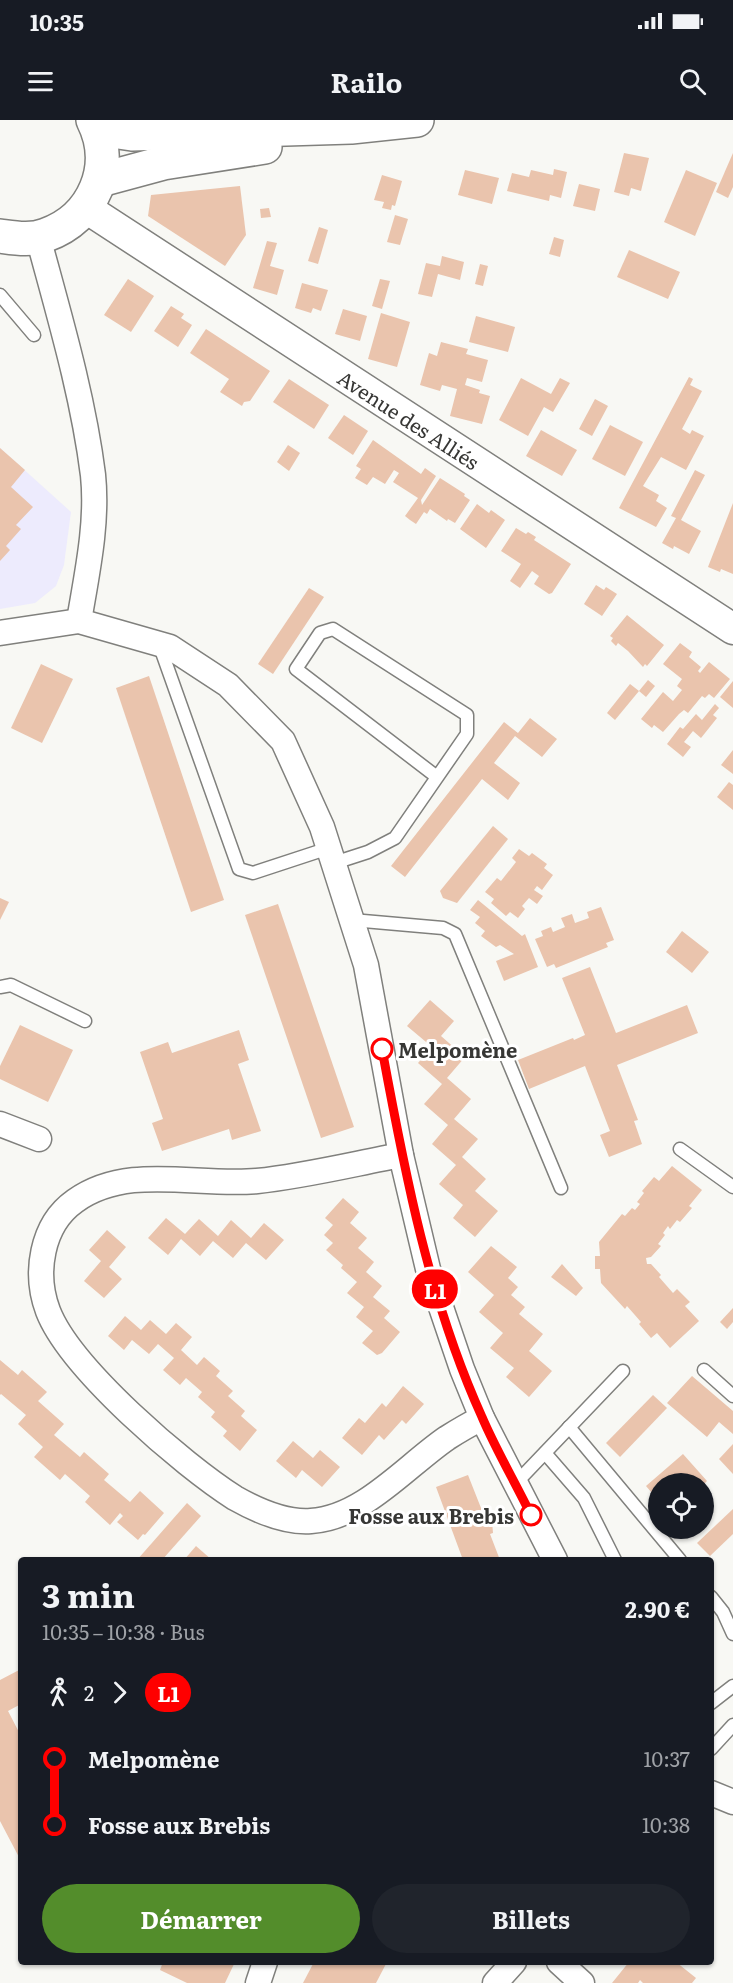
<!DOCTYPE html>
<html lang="fr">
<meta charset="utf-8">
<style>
:root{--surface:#171b24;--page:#20242c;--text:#f1f3f6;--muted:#9ea1a6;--accent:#538d2b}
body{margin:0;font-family:Literata,serif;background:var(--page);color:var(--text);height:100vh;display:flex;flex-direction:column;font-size:22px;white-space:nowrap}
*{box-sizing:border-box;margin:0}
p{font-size:20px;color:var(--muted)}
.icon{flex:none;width:33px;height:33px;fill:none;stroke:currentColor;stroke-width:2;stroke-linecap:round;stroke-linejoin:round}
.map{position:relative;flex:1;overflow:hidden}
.panel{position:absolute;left:18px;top:1437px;width:696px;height:408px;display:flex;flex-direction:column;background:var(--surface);border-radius:6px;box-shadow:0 2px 4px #0004}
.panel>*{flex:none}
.badge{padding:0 12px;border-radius:20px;font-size:21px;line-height:39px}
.buttons{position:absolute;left:648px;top:1353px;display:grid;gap:12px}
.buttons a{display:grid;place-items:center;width:66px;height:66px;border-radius:50%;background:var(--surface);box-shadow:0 2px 4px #0004;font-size:30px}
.map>.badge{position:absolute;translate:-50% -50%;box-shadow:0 0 0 3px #fff}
.legs{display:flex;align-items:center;gap:9px;height:66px;padding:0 24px;font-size:20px}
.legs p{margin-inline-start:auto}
.overview{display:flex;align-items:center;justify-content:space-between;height:102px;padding:0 24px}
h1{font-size:33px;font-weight:700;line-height:45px}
.cta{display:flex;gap:12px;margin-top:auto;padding:12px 24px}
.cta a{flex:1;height:69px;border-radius:36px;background:var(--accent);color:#fff;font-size:24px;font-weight:700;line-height:69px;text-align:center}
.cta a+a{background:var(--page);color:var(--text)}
ul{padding:0 24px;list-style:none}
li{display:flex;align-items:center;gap:21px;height:66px;font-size:22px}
li i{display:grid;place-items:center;width:9px;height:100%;margin:0 8px;background:currentColor}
li i::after{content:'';width:15px;height:15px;margin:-8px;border:4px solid;border-radius:50%;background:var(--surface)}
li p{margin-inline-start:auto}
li:first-child i{background:linear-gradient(#0000 50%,currentColor 0)}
li:last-child i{background:linear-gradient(currentColor 50%,#0000 0)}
.status{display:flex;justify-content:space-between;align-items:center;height:42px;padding:0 30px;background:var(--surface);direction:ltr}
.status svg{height:16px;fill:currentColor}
header{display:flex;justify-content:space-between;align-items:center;height:78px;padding:0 24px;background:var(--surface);font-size:27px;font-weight:700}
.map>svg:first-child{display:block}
.education{fill:#edebfd}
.building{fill:#eac4ad}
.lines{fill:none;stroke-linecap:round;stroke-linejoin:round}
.service-casing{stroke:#80807d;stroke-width:15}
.minor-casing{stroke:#80807d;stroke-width:27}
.tertiary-casing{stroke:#80807d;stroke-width:33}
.secondary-casing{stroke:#80807d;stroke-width:36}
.service{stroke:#fff;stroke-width:12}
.minor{stroke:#fff;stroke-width:24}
.tertiary{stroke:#fff;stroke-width:30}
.secondary{stroke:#fff;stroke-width:33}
.line-1-casing{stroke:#fff;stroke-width:14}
.line-1{stroke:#f00;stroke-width:9}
.stop-1-dot{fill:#fff;stroke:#f00;stroke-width:3}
.labels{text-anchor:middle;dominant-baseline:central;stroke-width:6;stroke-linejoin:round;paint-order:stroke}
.street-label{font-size:20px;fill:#373735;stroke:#fff}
.stop-label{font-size:20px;font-weight:bold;fill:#373735;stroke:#fff;text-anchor:start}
</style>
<div class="status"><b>10:35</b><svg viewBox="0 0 49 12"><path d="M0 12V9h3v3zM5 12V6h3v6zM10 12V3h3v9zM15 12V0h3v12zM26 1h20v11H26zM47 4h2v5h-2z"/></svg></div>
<header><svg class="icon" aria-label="menu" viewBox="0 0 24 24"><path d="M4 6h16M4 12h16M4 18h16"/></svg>Railo<svg class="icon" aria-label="search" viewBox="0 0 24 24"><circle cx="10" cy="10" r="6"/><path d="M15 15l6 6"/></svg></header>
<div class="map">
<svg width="733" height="1863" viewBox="0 0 733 1863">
<rect width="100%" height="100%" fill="#f8f8f4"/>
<path class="education" d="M0 328 71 392 64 445 56 466 35 483 0 489Z"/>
<g class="building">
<path d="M624 33 649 38 641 71 631 68 629 76 614 72Z"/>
<path d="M733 33V67L728 78 716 72Z"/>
<path d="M554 49 567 52 561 78 550 75 549 81 507 71 512 53 529 57 531 50 553 55Z"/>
<path d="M465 50 499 58 492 84 458 75Z"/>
<path d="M686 50 717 63 695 116 664 102Z"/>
<path d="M382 55 402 61 395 86 392 85 391 90 382 88 384 82 374 80Z"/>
<path d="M579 64 600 69 595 91 573 86Z"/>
<path d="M240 66 246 115 225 146 148 96 151 75Z"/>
<path d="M269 88 271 97 261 98 260 89Z"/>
<path d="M395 95 408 99 400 125 387 122Z"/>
<path d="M319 107 328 110 318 144 308 141Z"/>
<path d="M554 117 564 120 560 137 549 134Z"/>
<path d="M267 121 277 123 270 146 284 150 277 175 253 168Z"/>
<path d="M629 130 680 152 668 179 617 157Z"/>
<path d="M442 136 464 142 460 160 438 154 432 177 418 174 426 143 440 146Z"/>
<path d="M480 144 488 146 483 166 475 164Z"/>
<path d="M128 159 154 176 131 212 104 195Z"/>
<path d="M380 159 390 161 382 189 372 186Z"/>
<path d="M302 163 328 170 321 191 313 188 311 193 295 188Z"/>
<path d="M171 186 184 194 181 198 192 205 178 227 154 211Z"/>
<path d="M343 189 367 196 360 221 335 214Z"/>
<path d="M381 193 410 202 397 247 368 239Z"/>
<path d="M476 196 515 207 508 232 469 222Z"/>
<path d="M206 209 270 251 250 281 244 282 242 286 220 272 229 259 190 233Z"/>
<path d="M441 222 468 229 466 234 488 240 482 262 467 258 465 265 480 270 479 273 490 276 482 304 450 296 457 269 442 265 440 271 420 265 429 233 437 236Z"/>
<path d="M689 257 693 259 690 265 702 271 682 309 690 314 692 310 704 316 686 350 661 337 643 366 659 375 656 381 667 388 656 407 619 388Z"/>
<path d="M521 258 551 274 560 258 570 263 553 292 544 287 528 316 499 300Z"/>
<path d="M289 259 329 285 314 309 273 282Z"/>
<path d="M595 279 608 286 592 316 579 309Z"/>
<path d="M344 295 368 311 353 335 328 318Z"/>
<path d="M610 305 643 322 625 356 592 339Z"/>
<path d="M541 310 577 330 562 356 526 336Z"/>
<path d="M373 320 421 354 425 348 436 356 421 380 422 385 440 358 465 374 464 376 470 380 455 403 448 399 447 401 430 389 427 394 424 392 416 404 410 400 405 396 418 378 393 362 399 353 394 350 385 364 373 357 367 365 355 358 361 349 356 346Z"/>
<path d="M288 325 300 333 289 351 277 342Z"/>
<path d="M0 328 25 350 11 367 33 387 16 405 21 409 6 426 10 430 0 441Z"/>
<path d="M695 350 705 355 681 400 701 411 689 434 674 426 673 429 662 423 676 398 671 396Z"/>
<path d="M733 383V454L721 449 720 452 708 447Z"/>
<path d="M477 384 489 393 491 390 505 400 486 428 460 409Z"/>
<path d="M516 408 526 414 528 412 536 417 534 420 571 444 552 473 549 474 534 464 539 456 532 451 520 468 510 461 521 444 501 431Z"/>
<path d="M596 465 604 470 606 467 617 474 602 496 584 484Z"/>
<path d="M309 468 324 477 273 554 258 544Z"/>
<path d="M627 495 664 525 647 546 645 544 643 547 628 531 618 523 616 526 611 521 613 518 610 516Z"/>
<path d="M680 523 692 532 689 537 701 547 698 551 700 553 709 542 730 559 714 578 709 574 705 578 702 576 688 593 684 590 679 594 663 612 654 605 652 608 641 599 663 572 673 581 682 570 677 566 682 559 663 544Z"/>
<path d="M41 544 73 559 42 623 11 608Z"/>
<path d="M149 556 224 780 191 792 116 568Z"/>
<path d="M648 560 655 566 646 577 639 571Z"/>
<path d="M733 561V588L720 577Z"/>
<path d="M630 564 639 571 615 600 607 593Z"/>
<path d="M715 584 719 588 713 595 717 598 701 618 693 611 684 622 691 627 683 637 667 624 680 607 683 609 696 594 702 600Z"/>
<path d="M530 598 557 619 542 637 515 616 494 643 520 663 508 680 482 659 405 757 391 746 504 602 518 613Z"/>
<path d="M733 630V654L721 645Z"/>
<path d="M729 662 733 665V690L717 677Z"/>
<path d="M493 706 508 719 457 783 443 778 440 771Z"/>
<path d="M519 729 529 736 532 733 547 744 544 748 553 755 542 770 537 766 534 770 543 776 537 784 529 778 522 786 525 789 518 798 510 792 506 796 491 783 494 779 485 772 497 758 501 761 516 742 512 738Z"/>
<path d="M0 778 9 782 0 800Z"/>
<path d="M478 780 522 816 525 814 538 847 504 861 496 841 514 834 500 825 496 827 481 816 485 811 475 803 480 797 470 790Z"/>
<path d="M278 784 354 1007 321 1018 245 795Z"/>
<path d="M601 787 614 820 606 823 608 827 556 848 554 844 547 847 535 819 543 816 541 811 551 807 553 812 565 807 561 798 572 794 575 803 589 798 587 792Z"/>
<path d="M682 811 709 832 692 853 666 832Z"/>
<path d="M590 847 616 913 687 885 698 913 617 945 638 1000 634 1001 642 1024 609 1037 600 1015 610 1011 585 946 529 969 518 940 573 918 574 920 585 915 562 858Z"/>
<path d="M430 880 454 901 441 916 465 937 447 958 471 979 454 999 478 1019 462 1037 486 1059 475 1071 498 1091 475 1117 453 1098 463 1085 439 1064 456 1045 432 1024 448 1005 424 984 442 964 418 943 432 927 407 906Z"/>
<path d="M20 905 73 930 48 982 0 959V946Z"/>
<path d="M239 910 249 940 238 944 261 1011 232 1020 229 1009 162 1031 152 1003 163 999 140 932 168 922 172 933Z"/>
<path d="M672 1046 702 1070 689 1086 692 1088 680 1102 677 1100 670 1109 668 1106 663 1113 665 1115 658 1124 661 1126 651 1137 646 1138 647 1144H651L661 1155 659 1157 673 1173 677 1169 690 1182 685 1186 699 1201 670 1228 657 1213 651 1218 639 1204 641 1202 627 1186 625 1189 601 1163 600 1149H595V1136H600L599 1122 622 1094 625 1096 632 1088 635 1090 640 1084 637 1082 644 1073 642 1071 654 1057 659 1061Z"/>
<path d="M343 1078 359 1092 350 1103 367 1118 358 1128 374 1142 366 1152 382 1166 373 1177 390 1191 384 1198 400 1212 382 1233 377 1235 362 1223 373 1211 356 1197 364 1187 347 1173 357 1162 341 1148 343 1145 326 1130 333 1123 324 1115 333 1105 325 1098Z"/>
<path d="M166 1098 185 1114 199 1099 218 1116 231 1100 251 1118 264 1103 284 1120 266 1140 246 1123 233 1138 213 1121 200 1136 181 1119 168 1135 148 1118Z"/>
<path d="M107 1110 126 1127 109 1147 122 1159 104 1178 84 1161 101 1141 89 1130Z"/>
<path d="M491 1126 517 1147 508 1158 518 1167 511 1175 525 1187 519 1194 543 1214 529 1231 552 1251 529 1277 506 1257 514 1248 490 1228 503 1213 479 1192 494 1175 468 1152Z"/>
<path d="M562 1144 583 1168 576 1176 551 1157Z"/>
<path d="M733 1188V1202L727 1209 720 1202Z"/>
<path d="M125 1196 141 1210 150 1200 166 1214 176 1203 192 1217 181 1230 197 1245 204 1237 220 1251 216 1256 233 1271 228 1276 245 1291 241 1296 257 1310 240 1331 223 1316 227 1311 211 1297 215 1292 198 1277 202 1272 186 1258 180 1265 163 1250 174 1238 158 1224 149 1234 132 1220 124 1230 108 1216Z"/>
<path d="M0 1240 18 1255 22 1250 47 1272 38 1281 64 1304 54 1315 80 1337 84 1332 109 1354 104 1360 130 1382 140 1371 164 1393 145 1415 143 1414 138 1420 117 1402 123 1396 120 1393 110 1405 85 1382 90 1376 65 1354 60 1360 34 1337 43 1327 18 1304 26 1295 1 1274 0 1275Z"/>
<path d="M692 1256 733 1291V1314L719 1302 707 1317 667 1283Z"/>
<path d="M403 1266 424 1284 406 1304 402 1300 384 1320 379 1315 362 1335 342 1318 359 1298 365 1303 382 1283 386 1287Z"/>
<path d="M653 1275 667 1288 620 1337 606 1323Z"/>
<path d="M293 1321 313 1338 320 1330 340 1347 322 1367 302 1350 296 1358 276 1341Z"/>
<path d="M733 1324V1354L719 1339Z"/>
<path d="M683 1334 707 1361 704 1364H658V1380L646 1366Z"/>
<path d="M468 1355 481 1388 485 1386 492 1401 493 1413 490 1414 500 1440H463L436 1367Z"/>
<path d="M187 1383 201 1396 162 1440H137Z"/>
<path d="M733 1389V1414L710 1436 697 1423Z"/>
<path d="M196 1426 212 1440H184Z"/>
<path d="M21 1549V1584L8 1591 21 1616V1741L0 1701V1560Z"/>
<path d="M163 1842H235L225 1863H187L160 1850Z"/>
<path d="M314 1842H387L376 1863H303Z"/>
<path d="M629 1842H676L696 1858 692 1863H643L640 1860 638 1863H612Z"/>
</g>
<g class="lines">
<defs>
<g id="service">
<path d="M0 175 34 215"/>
<path d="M159 524 239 749 253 753 329 728"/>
<path d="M334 743 368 732 395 718 467 614V595L333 509 320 513 296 549 437 657"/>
<path d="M352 800 443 808 455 814 561 1068"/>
<path d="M0 867 11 865 85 901"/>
<path d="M680 1029 733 1067"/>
<path d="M704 1250 733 1276"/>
<path d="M569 1307 680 1440"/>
<path d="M545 1333 584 1378 615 1440"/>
<path d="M515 1364 623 1251"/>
<path d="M711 1477 723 1492 733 1514"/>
<path d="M711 1583 733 1566"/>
<path d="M711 1629 733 1605"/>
</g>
<g id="minor">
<path d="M38 117C59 195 83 275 93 355 98 403 87 453 79 501"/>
<path d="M0 513 79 501 170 527 228 565 283 621 322 707 366 845 401 1035 428 1149 462 1249 482 1298 555 1440"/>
<path d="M0 1004 39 1019"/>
<path d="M401 1035C353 1044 305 1056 257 1061 197 1067 128 1043 75 1081 41 1105 34 1154 48 1191 70 1248 183 1345 235 1378 258 1391 285 1403 311 1401 363 1398 406 1346 447 1318 458 1311 470 1304 482 1298"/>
<path d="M711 1673 733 1682"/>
<path d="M559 1842 582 1863"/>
<path d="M258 1863 265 1842"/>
<path d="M495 1863 514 1842"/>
</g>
<path id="tertiary" d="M86 88 733 509"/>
<g id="secondary">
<path d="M98 9 132 14 351 7 417 0"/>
<path d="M100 60 163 43 265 27"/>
<path d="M0 116C15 118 31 121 46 115 94 98 116 46 93 0"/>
</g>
</defs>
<use href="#service" class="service-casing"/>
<use href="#minor" class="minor-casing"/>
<use href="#tertiary" class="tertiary-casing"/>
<use href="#secondary" class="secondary-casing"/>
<use href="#service" class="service"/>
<use href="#minor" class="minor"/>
<use href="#tertiary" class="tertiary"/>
<use href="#secondary" class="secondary"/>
</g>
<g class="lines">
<defs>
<path id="line-1" d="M382 929C405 1054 429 1180 482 1297 496 1330 515 1362 531 1395"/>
</defs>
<use href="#line-1" class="line-1-casing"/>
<use href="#line-1" class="line-1"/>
</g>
<g class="stop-1-dot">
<circle cx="382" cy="929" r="10"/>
<circle cx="531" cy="1395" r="10"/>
</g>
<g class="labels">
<g class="street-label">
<text transform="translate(409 299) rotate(33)">Avenue des Alliés</text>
</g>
<g class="stop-label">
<text x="398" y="929">Melpomène</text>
<text x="514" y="1395" text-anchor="end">Fosse aux Brebis</text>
</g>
</g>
</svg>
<div class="buttons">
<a><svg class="icon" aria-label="locate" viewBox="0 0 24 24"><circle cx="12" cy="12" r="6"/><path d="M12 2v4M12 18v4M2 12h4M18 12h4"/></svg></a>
</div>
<b class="badge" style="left:435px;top:1169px;background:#f00;color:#fff">L1</b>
<section class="panel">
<div class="overview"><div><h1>3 min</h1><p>10:35 – 10:38 · Bus</p></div><b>2.90 €</b></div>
<div class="legs"><svg class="icon" aria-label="walk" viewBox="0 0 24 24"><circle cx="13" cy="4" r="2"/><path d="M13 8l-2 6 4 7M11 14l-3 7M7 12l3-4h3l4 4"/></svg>2<svg class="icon" aria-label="forward" viewBox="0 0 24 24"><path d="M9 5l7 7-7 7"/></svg><b class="badge" style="background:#f00;color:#fff">L1</b></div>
<ul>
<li><i style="color:#f00"></i><b>Melpomène</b><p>10:37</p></li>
<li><i style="color:#f00"></i><b>Fosse aux Brebis</b><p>10:38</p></li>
</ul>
<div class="cta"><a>Démarrer</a><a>Billets</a></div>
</section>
</div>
